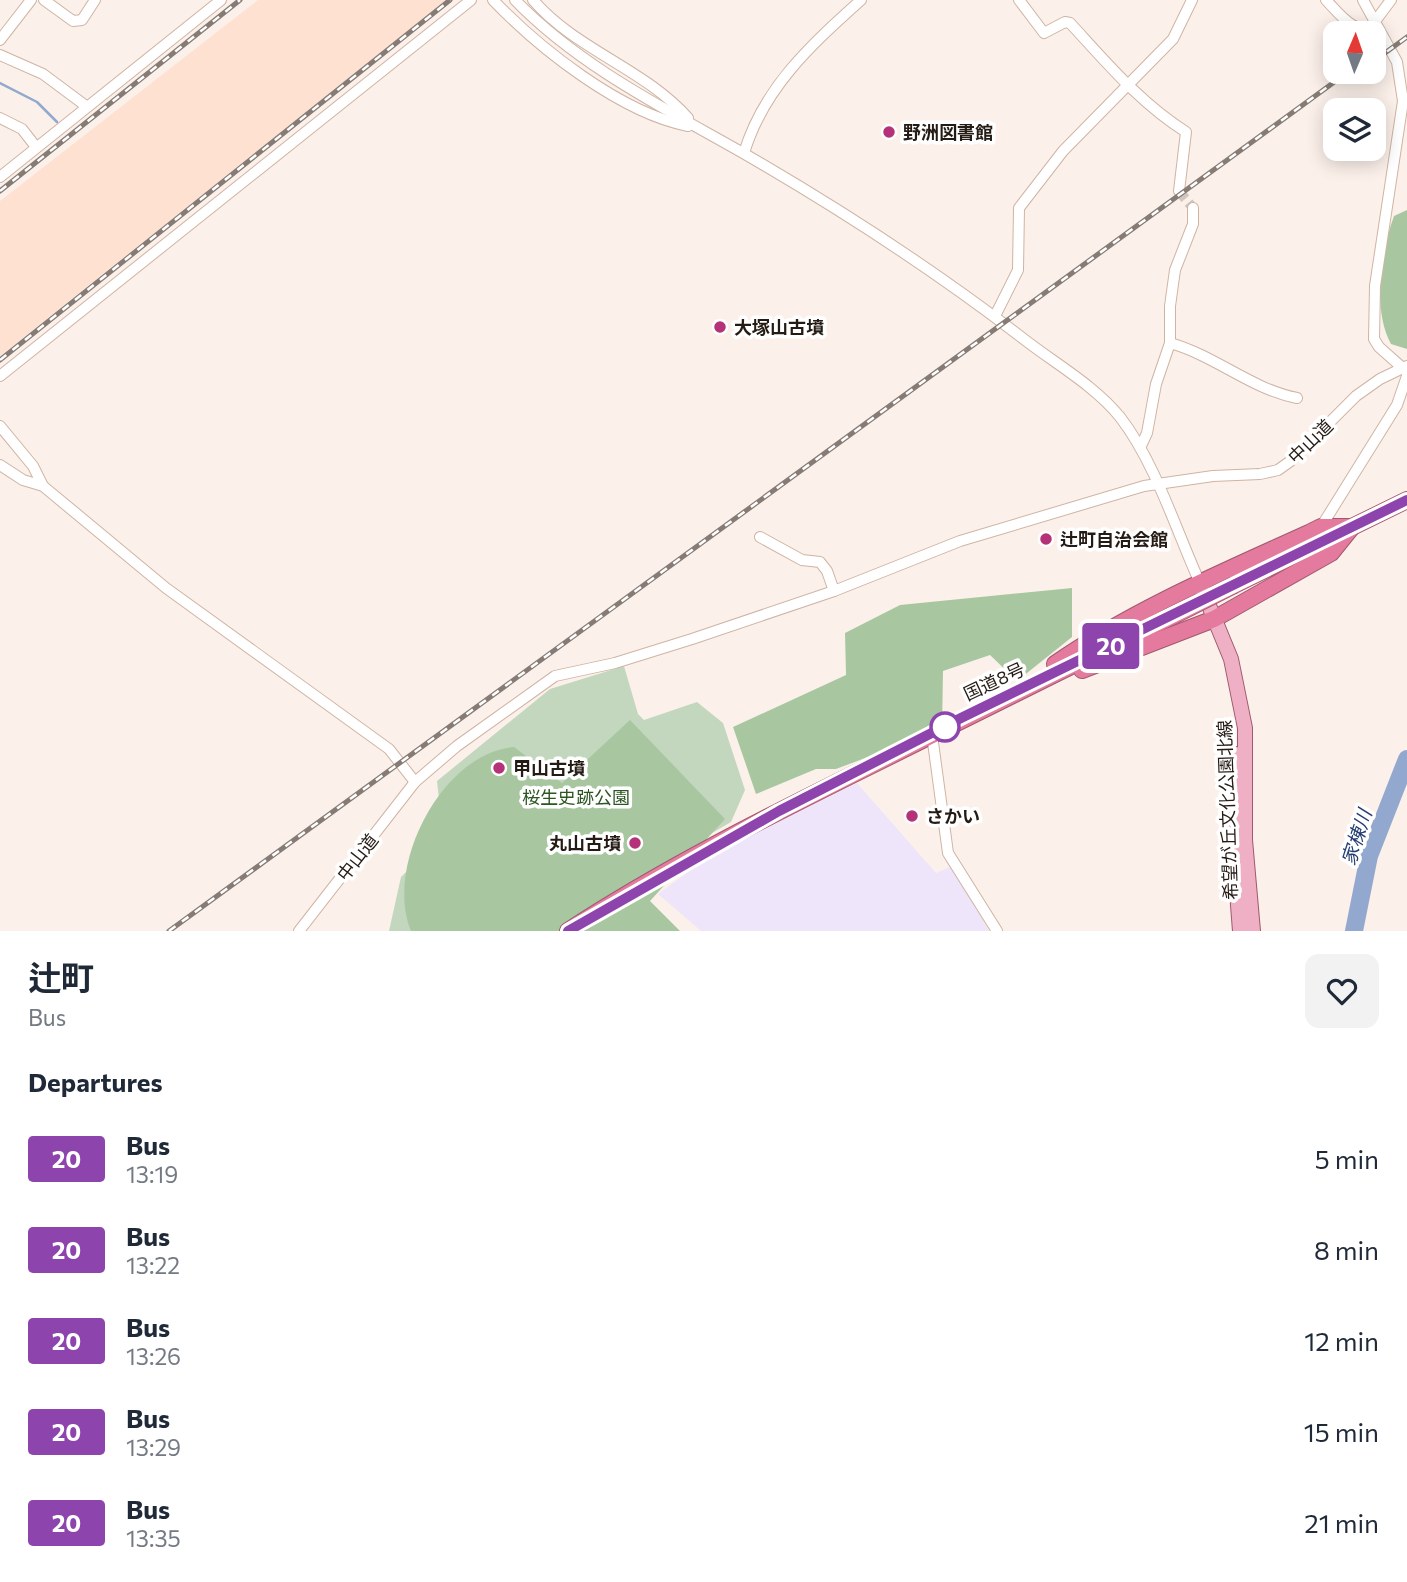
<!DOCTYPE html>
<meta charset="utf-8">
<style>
:root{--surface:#fff;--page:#f2f2f3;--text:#1f2937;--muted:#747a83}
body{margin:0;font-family:Commissioner,"Noto Sans JP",sans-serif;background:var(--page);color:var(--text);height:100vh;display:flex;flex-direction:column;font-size:26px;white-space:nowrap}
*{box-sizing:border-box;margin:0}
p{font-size:23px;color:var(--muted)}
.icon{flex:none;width:38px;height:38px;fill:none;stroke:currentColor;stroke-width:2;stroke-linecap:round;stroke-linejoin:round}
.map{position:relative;height:931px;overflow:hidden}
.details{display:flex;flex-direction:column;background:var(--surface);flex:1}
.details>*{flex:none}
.badge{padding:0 14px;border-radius:5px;font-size:24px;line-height:46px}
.needle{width:46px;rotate:2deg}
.fabs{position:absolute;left:1323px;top:21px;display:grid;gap:14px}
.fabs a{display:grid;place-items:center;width:63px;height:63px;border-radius:14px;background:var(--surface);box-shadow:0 4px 18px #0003;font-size:35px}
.map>.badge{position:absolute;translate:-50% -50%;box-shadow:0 0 0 4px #fff}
h2{padding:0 28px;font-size:26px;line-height:63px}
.round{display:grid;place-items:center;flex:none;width:74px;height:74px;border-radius:14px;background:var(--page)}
.head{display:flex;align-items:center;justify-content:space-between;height:119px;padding:0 28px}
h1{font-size:33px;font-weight:700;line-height:52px}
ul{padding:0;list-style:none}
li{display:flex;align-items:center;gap:21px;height:91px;padding:0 28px}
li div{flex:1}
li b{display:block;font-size:26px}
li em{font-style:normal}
li .badge{min-width:77px;font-weight:700;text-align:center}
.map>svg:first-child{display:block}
.built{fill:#fee1d1}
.industrial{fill:#eee5fa}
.green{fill:#c2d7bd}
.forest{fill:#a8c7a1}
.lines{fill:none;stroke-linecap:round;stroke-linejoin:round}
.stream{stroke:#93a8cf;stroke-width:2.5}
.river{stroke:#93a8cf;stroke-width:18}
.minor-tunnel{stroke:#d1c6bf;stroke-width:10;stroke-dasharray:10 5;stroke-linecap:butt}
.minor-casing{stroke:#cfb4a4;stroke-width:12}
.major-casing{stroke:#a1596e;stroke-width:16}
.highway-casing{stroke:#a1596e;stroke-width:18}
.minor{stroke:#fff;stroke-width:10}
.major{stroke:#efb0c5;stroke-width:14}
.highway{stroke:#e47b9e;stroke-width:16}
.rail-casing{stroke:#867c75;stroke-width:5}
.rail{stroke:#fff;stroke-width:2.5;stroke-dasharray:8;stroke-linecap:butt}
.highway-bridge-casing{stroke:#a1596e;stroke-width:18;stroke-linecap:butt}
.highway-bridge{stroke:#e47b9e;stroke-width:16}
.line-casing{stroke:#fff;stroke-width:16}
.line{stroke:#8e44ad;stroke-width:10}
.poi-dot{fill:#b53178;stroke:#fff;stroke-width:2.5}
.stop-dot{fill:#fff;stroke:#8e44ad;stroke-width:3.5}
.labels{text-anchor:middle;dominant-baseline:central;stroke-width:7;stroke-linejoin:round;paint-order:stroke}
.poi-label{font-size:18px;font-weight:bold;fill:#251b15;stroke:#fff;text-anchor:start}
.street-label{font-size:18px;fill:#251b15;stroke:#fff}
.park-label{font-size:18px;fill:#2c5521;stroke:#fff}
.water-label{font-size:19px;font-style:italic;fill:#243d70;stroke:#fff}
</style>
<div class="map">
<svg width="1407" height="931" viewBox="0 0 1407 931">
<rect width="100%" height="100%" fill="#fcf1ea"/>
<path class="built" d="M258 0H446L0 356V201Z"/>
<path class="industrial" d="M857 783 936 873 952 866 989 931H701L658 894 714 853Z"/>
<path class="green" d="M624 666 638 714 644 720 697 702 723 723 745 790 731 822 544 931H389L401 877 422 856 441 817 437 781 550 689Z"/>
<g class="forest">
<path d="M1407 210V349L1391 344C1372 310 1381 252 1394 216Z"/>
<path d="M1072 588V637L1017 681 990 655 943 671 942 729 836 769H816L756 794 733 727 846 675 845 633 900 605Z"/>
<path d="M630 720 725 819 650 901 680 931H411C384 866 442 753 514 747L562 783Z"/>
</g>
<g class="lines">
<path class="stream" d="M0 83 37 102 57 122"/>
<path class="river" d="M1354 931 1369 856 1407 759"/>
<path class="minor-tunnel" d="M1179 191 1193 208"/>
<defs>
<g id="minor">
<path d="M44 0 73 21 82 20 95 0"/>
<path d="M493 0C540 49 621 113 688 126"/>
<path d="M515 0C579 66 664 108 743 153 840 209 937 272 1025 340 1056 364 1095 386 1120 417 1155 462 1176 530 1200 583"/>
<path d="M533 0C576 50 645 69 688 118"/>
<path d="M1019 0 1044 33 1065 22 1070 23C1106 62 1140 103 1186 132L1179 191"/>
<path d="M1326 0C1342 17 1353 33 1378 30"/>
<path d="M1363 0 1397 62 1403 101 1375 286 1374 339 1379 347 1406 371"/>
<path d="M1376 20 1391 0"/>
<path d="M0 40 31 0"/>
<path d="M0 55 43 74 86 106"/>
<path d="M0 118 22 129 36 147"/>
<path d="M744 153C764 87 811 45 861 0"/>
<path d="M0 177 221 0"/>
<path d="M995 316 1018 270 1019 208 1063 151 1173 39 1192 0"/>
<path d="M1170 343C1216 356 1251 389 1297 398"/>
<path d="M0 376 471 0"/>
<path d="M0 426 33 466 43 486"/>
<path d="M1141 446 1147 433 1156 384 1170 343V306L1175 270 1193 224V208"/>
<path d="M0 465 23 480 43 486 166 588 389 749 415 782"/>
<path d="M1321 527 1397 405 1407 376"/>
<path d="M760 537 802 560 820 562 827 571 834 591"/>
<path d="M932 735 948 853 997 931"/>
<path d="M299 931 415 782 457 746 555 676 615 663 692 639 834 591 960 541 1144 486 1213 476 1260 474 1278 470 1292 460 1356 396 1380 379 1407 366"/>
</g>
<g id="major">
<path d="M1203 591 1231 659 1245 728V840L1253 931"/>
<path d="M1236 754 1233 840 1240 931"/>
</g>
<g id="highway">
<path d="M1234 585 1407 500"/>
<path d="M1055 664C1133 610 1223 572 1309 533L1321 527H1352"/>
<path d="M1082 670 1214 619 1331 553 1352 527"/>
<path d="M568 931C664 868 767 817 870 766 972 715 1073 665 1175 615"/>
</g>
</defs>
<use href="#minor" class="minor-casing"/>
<use href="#major" class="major-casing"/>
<use href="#highway" class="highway-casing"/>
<use href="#minor" class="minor"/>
<use href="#major" class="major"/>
<use href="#highway" class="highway"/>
<defs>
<g id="rail">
<path d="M1374 61 1407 37"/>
<path d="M0 191 240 0"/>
<path d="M0 360 450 0"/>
<path d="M169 931 1348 72"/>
</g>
</defs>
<use href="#rail" class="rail-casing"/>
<use href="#rail" class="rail"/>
<defs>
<path id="highway-bridge" d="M1175 615 1234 585"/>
</defs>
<use href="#highway-bridge" class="highway-bridge-casing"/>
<use href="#highway-bridge" class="highway-bridge"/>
</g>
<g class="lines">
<defs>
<path id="line" d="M568 931 779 811 961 718 1407 500"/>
</defs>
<use href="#line" class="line-casing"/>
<use href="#line" class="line"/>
</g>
<g class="poi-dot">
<circle cx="889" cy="132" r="7"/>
<circle cx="720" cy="327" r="7"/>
<circle cx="1046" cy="539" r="7"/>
<circle cx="499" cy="768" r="7"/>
<circle cx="912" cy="816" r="7"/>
<circle cx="635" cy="843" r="7"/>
</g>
<circle class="stop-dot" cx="945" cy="727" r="14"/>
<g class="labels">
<g class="poi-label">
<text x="903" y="132">野洲図書館</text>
<text x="734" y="327">大塚山古墳</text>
<text x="1060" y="539">辻町自治会館</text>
<text x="513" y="768">甲山古墳</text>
<text x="926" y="816">さかい</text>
<text x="621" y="843" text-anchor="end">丸山古墳</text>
</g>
<g class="street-label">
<text transform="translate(1310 441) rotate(-44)">中山道</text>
<text transform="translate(994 681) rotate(-25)">国道8号</text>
<text transform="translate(1227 810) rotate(-92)">希望が丘文化公園北線</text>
<text transform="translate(357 857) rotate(-52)">中山道</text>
</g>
<g class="park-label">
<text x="576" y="797">桜生史跡公園</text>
</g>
<g class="water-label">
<text transform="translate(1356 837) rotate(-72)">家棟川</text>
</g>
</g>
</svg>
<div class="fabs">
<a><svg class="needle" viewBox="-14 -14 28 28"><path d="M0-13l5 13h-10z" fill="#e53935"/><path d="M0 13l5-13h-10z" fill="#747a83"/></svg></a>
<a><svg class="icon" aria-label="layers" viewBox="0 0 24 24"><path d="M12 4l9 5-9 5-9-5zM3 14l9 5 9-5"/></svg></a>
</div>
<b class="badge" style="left:1111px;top:646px;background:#8e44ad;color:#fff">20</b>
</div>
<section class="details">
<div class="head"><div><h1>辻町</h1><p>Bus</p></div><a class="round"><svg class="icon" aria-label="heart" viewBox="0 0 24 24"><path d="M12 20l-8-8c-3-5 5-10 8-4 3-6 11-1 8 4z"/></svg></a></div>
<h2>Departures</h2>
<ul>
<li><span class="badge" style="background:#8e44ad;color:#fff">20</span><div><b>Bus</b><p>13:19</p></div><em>5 min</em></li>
<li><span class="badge" style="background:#8e44ad;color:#fff">20</span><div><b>Bus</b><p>13:22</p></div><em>8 min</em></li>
<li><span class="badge" style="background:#8e44ad;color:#fff">20</span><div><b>Bus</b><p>13:26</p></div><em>12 min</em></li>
<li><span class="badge" style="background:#8e44ad;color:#fff">20</span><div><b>Bus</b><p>13:29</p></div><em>15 min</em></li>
<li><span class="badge" style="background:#8e44ad;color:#fff">20</span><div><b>Bus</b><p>13:35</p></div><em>21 min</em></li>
</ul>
</section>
